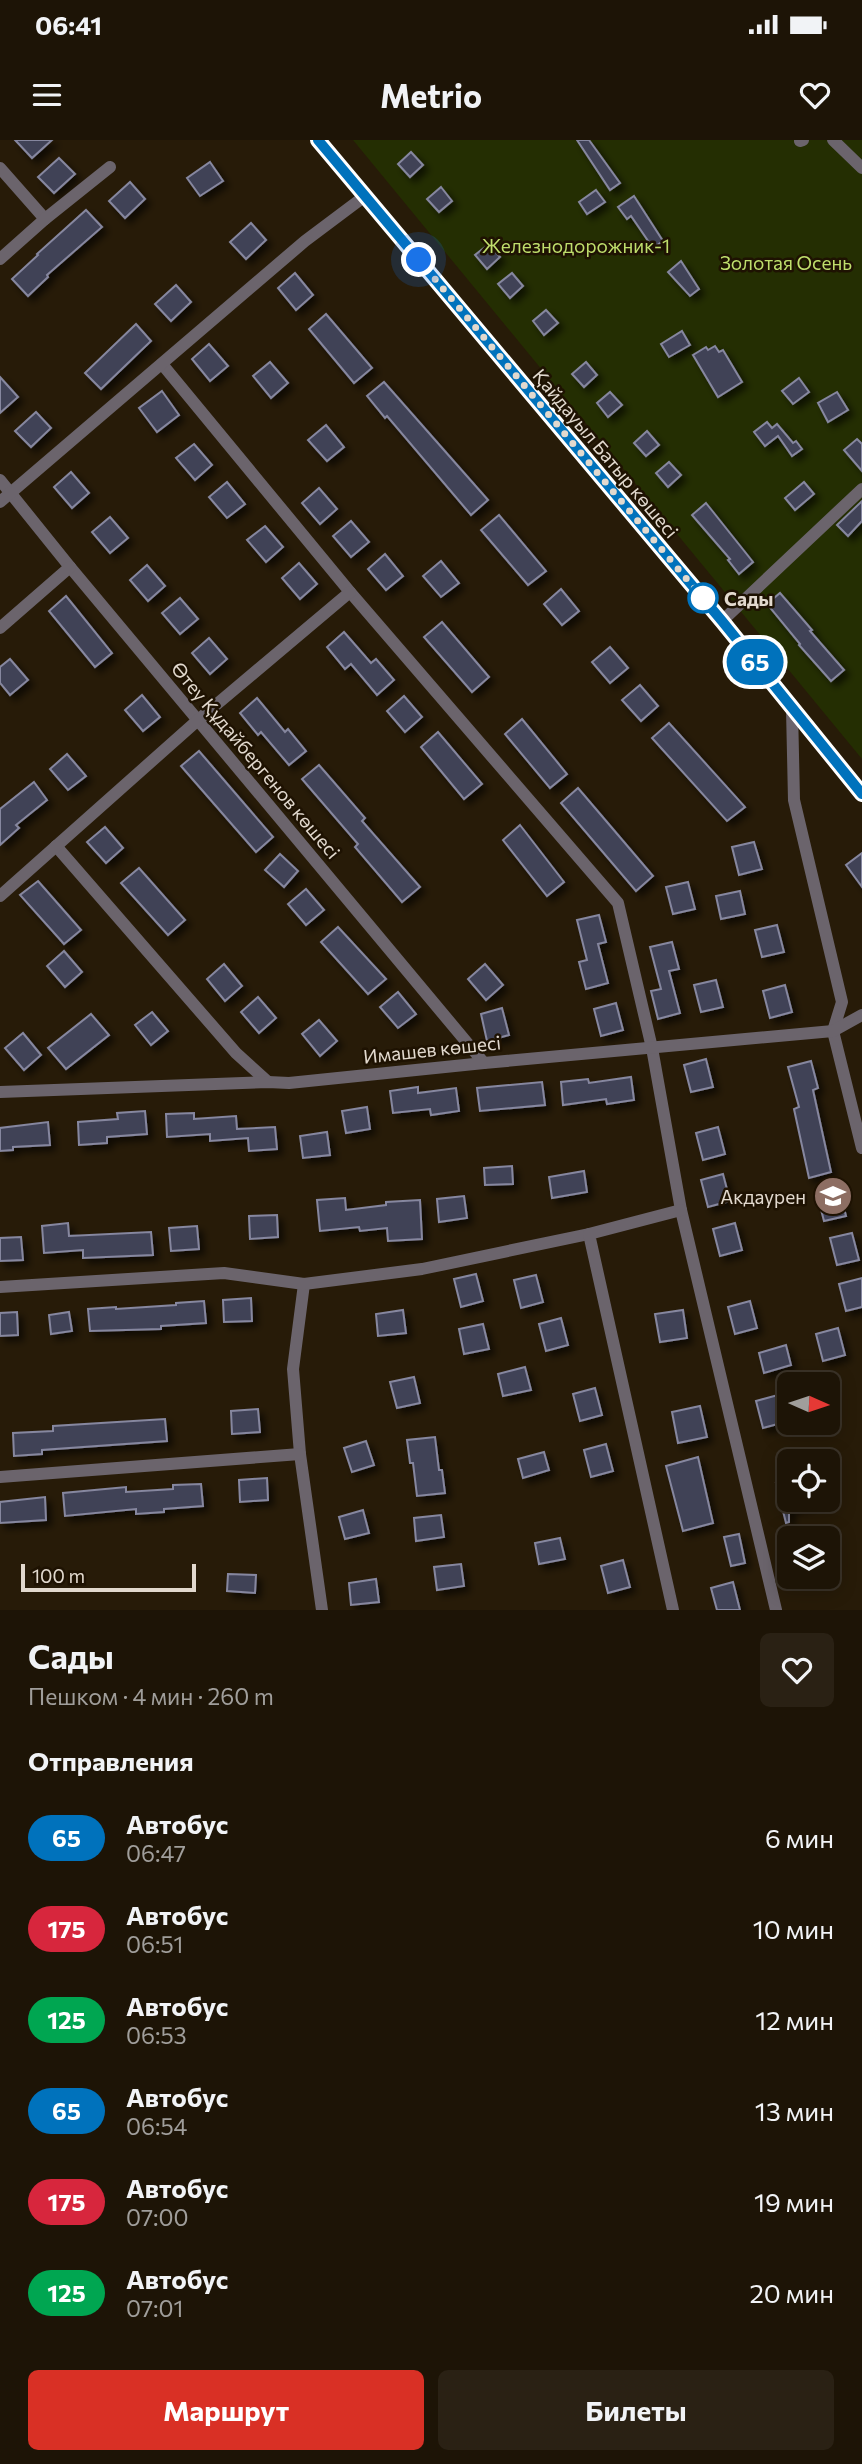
<!DOCTYPE html>
<html lang="ru">
<meta charset="utf-8">
<style>
:root{--surface:#1d1406;--page:#2a2114;--text:#f1f3f6;--muted:#a09e9b;--line:#3b3328;--accent:#d93025}
body{margin:0;font-family:Commissioner,sans-serif;background:var(--page);color:var(--text);height:100vh;display:flex;flex-direction:column;font-size:26px;white-space:nowrap}
*{box-sizing:border-box;margin:0}
p{font-size:23px;color:var(--muted)}
.icon{flex:none;width:38px;height:38px;fill:none;stroke:currentColor;stroke-width:2;stroke-linecap:round;stroke-linejoin:round}
.map{position:relative;height:1470px;overflow:hidden}
.drawer{display:flex;flex-direction:column;background:var(--surface);flex:1}
.drawer>*{flex:none}
.badge{padding:0 14px;border-radius:23px;font-size:24px;line-height:46px}
.needle{width:46px;rotate:93deg}
.tools{position:absolute;left:777px;top:1232px;display:grid;gap:14px}
.tools a{display:grid;place-items:center;width:63px;height:63px;border-radius:10px;background:var(--surface);box-shadow:0 4px 18px #0003,0 0 0 2px var(--line);font-size:35px}
.scale{position:absolute;left:21px;bottom:18px;width:175px;box-sizing:border-box;padding-left:7px;border:4px solid #e2d9ce;border-top:0;font-size:19px;line-height:24px;white-space:nowrap;color:#e2d9ce;-webkit-text-stroke:5px #1e1202;paint-order:stroke}
.you{position:absolute;width:35px;height:35px;margin:-18px;border:5px solid #fff;border-radius:50%;background:#1a73e8;box-shadow:0 0 0 10px #1a73e833}
.map>.badge{position:absolute;translate:-50% -50%;box-shadow:0 0 0 4px #fff}
h2{padding:0 28px;font-size:26px;line-height:63px}
.round{display:grid;place-items:center;flex:none;width:74px;height:74px;border-radius:10px;background:var(--page)}
.summary{display:flex;align-items:center;justify-content:space-between;height:119px;padding:0 28px}
h1{font-size:33px;font-weight:700;line-height:52px}
.cta{display:flex;gap:14px;margin-top:auto;padding:14px 28px}
.cta a{flex:1;height:80px;border-radius:10px;background:var(--accent);color:#fff;font-size:28px;font-weight:700;line-height:80px;text-align:center}
.cta a+a{background:var(--page);color:var(--text)}
ul{padding:0;list-style:none}
li{display:flex;align-items:center;gap:21px;height:91px;padding:0 28px}
li div{flex:1}
li b{display:block;font-size:26px}
li em{font-style:normal}
li .badge{min-width:77px;font-weight:700;text-align:center}
.status{display:flex;justify-content:space-between;align-items:center;height:49px;padding:0 35px;background:var(--surface);direction:ltr}
.status svg{height:19px;fill:currentColor}
header{display:flex;justify-content:space-between;align-items:center;height:91px;padding:0 28px;background:var(--surface);font-size:32px;font-weight:700}
.map>svg:first-child{display:block}
.green{fill:#242e02}
.building{fill:#414257;stroke:#86879f;stroke-width:2;filter:url(#shadow)}
.lines{fill:none;stroke-linecap:round;stroke-linejoin:round}
.minor{stroke:#6b646c;stroke-width:12}
.line-casing{stroke:#fff;stroke-width:16}
.line{stroke:#0072bc;stroke-width:10}
.walk{stroke:#e2d9ce;stroke-width:7;stroke-dasharray:0 12.6}
.stop-dot{fill:#fff;stroke:#0072bc;stroke-width:3.5}
.labels{text-anchor:middle;dominant-baseline:central;stroke-width:5;stroke-linejoin:round;paint-order:stroke}
.park-label{font-size:19px;fill:#bfde6c;stroke:#1e1202}
.street-label{font-size:19px;fill:#e2d9ce;stroke:#1e1202}
.stop-label{font-size:19px;font-weight:bold;fill:#e2d9ce;stroke:#1e1202;text-anchor:start}
.poi-label{font-size:19px;fill:#e2d9ce;stroke:#1e1202;text-anchor:end}
</style>
<div class="status"><b>06:41</b><svg viewBox="0 0 49 12"><path d="M0 12V9h3v3zM5 12V6h3v6zM10 12V3h3v9zM15 12V0h3v12zM26 1h20v11H26zM47 4h2v5h-2z"/></svg></div>
<header><svg class="icon" aria-label="menu" viewBox="0 0 24 24"><path d="M4 6h16M4 12h16M4 18h16"/></svg>Metrio<svg class="icon" aria-label="heart" viewBox="0 0 24 24"><path d="M12 20l-8-8c-3-5 5-10 8-4 3-6 11-1 8 4z"/></svg></header>
<div class="map">
<svg width="862" height="1470" viewBox="0 0 862 1470">
<defs>
<filter id="shadow"><feDropShadow dx="5" dy="5" stdDeviation="3.5" flood-color="#0009"/></filter>
</defs>
<rect width="100%" height="100%" fill="#271b08"/>
<path class="green" d="M353 0H862V619Z"/>
<g class="building">
<path d="M15 0H52L32 18Z"/>
<path d="M577 0H589L620 43 610 50Z"/>
<path d="M411 12 423 25 410 37 398 24Z"/>
<path d="M59 18 75 34 54 53 38 37Z"/>
<path d="M210 22 223 41 200 56 187 38Z"/>
<path d="M130 42 145 59 125 78 109 61Z"/>
<path d="M441 47 452 61 439 72 427 59Z"/>
<path d="M596 50 605 62 587 74 579 62Z"/>
<path d="M634 56 663 101 653 108 631 76 627 79 618 67Z"/>
<path d="M86 70 102 87 47 135 48 137 28 156 12 139 38 115 37 114Z"/>
<path d="M251 83 266 100 246 119 230 102Z"/>
<path d="M489 104 500 117 487 129 475 115Z"/>
<path d="M681 121 699 149 690 156 668 132Z"/>
<path d="M295 133 313 155 296 170 278 148Z"/>
<path d="M512 133 523 146 510 158 498 144Z"/>
<path d="M176 145 191 162 171 181 155 164Z"/>
<path d="M546 170 558 183 544 195 533 181Z"/>
<path d="M326 174 372 228 354 243 309 189Z"/>
<path d="M136 184 151 201 101 249 85 233Z"/>
<path d="M682 191 690 205 669 217 661 204Z"/>
<path d="M209 204 228 226 210 241 192 219Z"/>
<path d="M715 206 719 212 723 210 742 242 718 257 693 215 706 207 708 210Z"/>
<path d="M270 222 288 243 271 258 253 236Z"/>
<path d="M586 222 597 235 584 247 572 234Z"/>
<path d="M0 237 18 257 0 273Z"/>
<path d="M799 238 809 252 793 264 782 251Z"/>
<path d="M384 242 488 360 471 375 387 276 385 278 367 256Z"/>
<path d="M162 251 179 275 157 292 139 268Z"/>
<path d="M610 252 622 265 608 277 597 263Z"/>
<path d="M837 252 848 270 828 282 818 263Z"/>
<path d="M36 272 51 288 31 307 15 291Z"/>
<path d="M767 282 772 288 777 284 793 303 796 301 802 309 792 316 778 296 765 306 754 292Z"/>
<path d="M326 285 344 307 327 321 308 300Z"/>
<path d="M647 291 659 305 646 316 634 303Z"/>
<path d="M857 299 862 304V331L844 310Z"/>
<path d="M194 304 212 325 195 340 176 318Z"/>
<path d="M669 322 681 335 668 347 656 333Z"/>
<path d="M71 332 89 353 72 368 54 347Z"/>
<path d="M227 342 245 364 227 378 209 357Z"/>
<path d="M804 342 814 354 795 370 785 358Z"/>
<path d="M319 348 337 369 320 384 302 363Z"/>
<path d="M862 361V381L848 396 837 385Z"/>
<path d="M706 363 753 422 739 434 728 420 730 419 692 375Z"/>
<path d="M499 375 546 431 528 445 481 390Z"/>
<path d="M110 377 128 398 110 413 92 392Z"/>
<path d="M351 381 369 402 351 417 333 396Z"/>
<path d="M265 386 283 407 266 422 247 400Z"/>
<path d="M385 414 403 436 386 450 368 429Z"/>
<path d="M441 421 459 443 441 457 423 436Z"/>
<path d="M299 423 317 444 300 459 282 438Z"/>
<path d="M147 425 165 446 148 461 130 440Z"/>
<path d="M561 449 579 471 562 485 544 464Z"/>
<path d="M780 453 812 490 810 491 844 530 831 541 799 505 800 504 767 464Z"/>
<path d="M66 456 112 513 95 527 49 471Z"/>
<path d="M180 458 198 479 180 494 162 473Z"/>
<path d="M442 482 489 537 472 552 424 497Z"/>
<path d="M344 492 371 523 376 519 394 540 377 555 351 524 345 529 327 507Z"/>
<path d="M209 498 227 519 210 534 192 513Z"/>
<path d="M610 507 628 528 610 543 592 522Z"/>
<path d="M10 519 28 540 10 555 0 543V527Z"/>
<path d="M640 545 658 566 641 581 622 560Z"/>
<path d="M142 555 160 577 143 591 125 570Z"/>
<path d="M404 556 422 577 405 592 387 571Z"/>
<path d="M257 558 285 592 288 589 306 611 289 625 261 592 258 595 240 573Z"/>
<path d="M522 579 567 634 550 648 505 594Z"/>
<path d="M669 583 745 667 727 681 652 598Z"/>
<path d="M438 592 482 644 464 659 421 607Z"/>
<path d="M199 611 273 697 256 712 181 626Z"/>
<path d="M67 614 86 636 68 650 50 629Z"/>
<path d="M319 625 365 678 362 681 420 747 402 762 355 707 358 704 302 639Z"/>
<path d="M34 642 47 660 16 685 19 688 0 705V669Z"/>
<path d="M578 648 653 736 636 751 561 663Z"/>
<path d="M520 685 564 742 547 756 503 700Z"/>
<path d="M105 687 123 708 106 723 87 702Z"/>
<path d="M754 702 762 729 739 735 732 707Z"/>
<path d="M862 713V747L846 725Z"/>
<path d="M280 714 298 731 284 747 265 730Z"/>
<path d="M139 728 185 780 168 795 121 743Z"/>
<path d="M38 741 81 790 64 804 20 755Z"/>
<path d="M688 742 695 769 673 774 666 747Z"/>
<path d="M306 749 324 770 306 785 288 764Z"/>
<path d="M740 751 745 774 721 779 716 756Z"/>
<path d="M599 775 606 802 598 804 608 843 586 849 579 822 587 820 577 780Z"/>
<path d="M777 785 784 812 762 817 755 790Z"/>
<path d="M338 787 386 839 368 854 321 802Z"/>
<path d="M672 802 679 829 669 831 680 873 658 879 651 851 661 849 650 807Z"/>
<path d="M64 811 82 832 65 847 47 826Z"/>
<path d="M224 824 242 846 225 861 207 839Z"/>
<path d="M485 824 503 845 486 860 468 839Z"/>
<path d="M716 840 723 867 701 872 694 845Z"/>
<path d="M785 845 792 872 770 878 763 851Z"/>
<path d="M398 852 416 874 398 888 380 867Z"/>
<path d="M258 857 276 878 259 893 241 872Z"/>
<path d="M616 863 623 890 601 896 594 869Z"/>
<path d="M502 868 509 895 487 901 481 874Z"/>
<path d="M152 872 168 891 151 905 135 885Z"/>
<path d="M91 874 109 895 66 929 48 908Z"/>
<path d="M319 880 337 901 320 916 302 894Z"/>
<path d="M23 893 41 915 24 930 5 908Z"/>
<path d="M706 919 713 947 691 952 684 925Z"/>
<path d="M811 921 818 948 813 950 831 1032 809 1038 794 969 799 967 788 927Z"/>
<path d="M631 937 634 960 607 964 606 959 563 965 561 942 588 939 589 943Z"/>
<path d="M542 942 545 965 480 971 477 948Z"/>
<path d="M418 947V953L456 948 459 971 431 975 430 969 393 973 390 951Z"/>
<path d="M367 967 370 989 346 993 342 971Z"/>
<path d="M145 971 147 994 107 997V1003L79 1005 78 982 118 979 117 973Z"/>
<path d="M194 973V979L236 976 237 989 275 987 277 1009 249 1011 248 998 210 1001V994L167 997 166 974Z"/>
<path d="M48 982 50 1005 13 1007V1010L0 1011V988Z"/>
<path d="M718 987 725 1014 703 1020 696 993Z"/>
<path d="M327 992 330 1015 303 1018 300 996Z"/>
<path d="M512 1026 513 1044 485 1045 484 1028Z"/>
<path d="M584 1031 587 1052 552 1058 549 1037Z"/>
<path d="M723 1034 730 1061 708 1067 701 1040Z"/>
<path d="M839 1049 846 1076 824 1081 817 1054Z"/>
<path d="M464 1056 467 1078 439 1082 437 1059Z"/>
<path d="M345 1058 346 1070 386 1065V1062L420 1060 422 1099 388 1101 387 1088 360 1091 359 1087 320 1091 317 1060Z"/>
<path d="M277 1075 278 1097 250 1099 249 1076Z"/>
<path d="M68 1083 69 1096 151 1092 153 1115 83 1118V1110L44 1113 42 1086Z"/>
<path d="M735 1083 742 1110 720 1116 713 1089Z"/>
<path d="M197 1086 199 1109 171 1111 169 1088Z"/>
<path d="M852 1093 859 1120 837 1125 830 1098Z"/>
<path d="M21 1097 23 1120 0 1121V1098Z"/>
<path d="M476 1134 483 1161 461 1167 454 1139Z"/>
<path d="M536 1135 543 1162 521 1168 514 1140Z"/>
<path d="M862 1138V1167L846 1171 839 1144Z"/>
<path d="M251 1158 252 1181 224 1182 223 1160Z"/>
<path d="M204 1161 206 1183 161 1186V1189L90 1191 88 1169 116 1167V1169L176 1165V1163Z"/>
<path d="M750 1161 757 1188 735 1194 728 1167Z"/>
<path d="M403 1170 406 1193 378 1196 376 1174Z"/>
<path d="M683 1170 687 1198 660 1202 655 1174Z"/>
<path d="M17 1172 18 1195 0 1196V1173Z"/>
<path d="M69 1172 72 1191 51 1194 49 1175Z"/>
<path d="M561 1178 568 1205 546 1211 539 1184Z"/>
<path d="M483 1184 489 1209 464 1214 459 1189Z"/>
<path d="M838 1188 845 1215 823 1221 816 1194Z"/>
<path d="M786 1205 791 1225 764 1233 759 1213Z"/>
<path d="M525 1227 531 1250 503 1256 498 1234Z"/>
<path d="M414 1237 420 1263 397 1268 390 1242Z"/>
<path d="M595 1248 602 1275 580 1281 573 1254Z"/>
<path d="M778 1255 785 1282 763 1288 756 1261Z"/>
<path d="M700 1266 707 1297 678 1303 672 1272Z"/>
<path d="M258 1269 260 1292 232 1294 231 1271Z"/>
<path d="M165 1279 167 1301 42 1310V1314L14 1316 13 1293 53 1291V1286Z"/>
<path d="M435 1297 439 1330H442L445 1353 417 1356 413 1323H410L407 1300Z"/>
<path d="M366 1301 374 1325 352 1332 344 1308Z"/>
<path d="M606 1304 613 1331 591 1337 584 1310Z"/>
<path d="M544 1312 549 1330 523 1338 518 1319Z"/>
<path d="M698 1317 713 1383 683 1391 666 1326Z"/>
<path d="M267 1338 268 1360 240 1362 239 1340Z"/>
<path d="M789 1339V1360H810V1363L789 1368V1382L786 1383 776 1343Z"/>
<path d="M201 1344 203 1366 164 1369V1372L136 1374V1369L65 1376 63 1353 126 1347V1352L173 1349V1345Z"/>
<path d="M45 1357 46 1380 0 1383V1362Z"/>
<path d="M363 1370 369 1393 345 1399 339 1377Z"/>
<path d="M441 1375 444 1397 416 1401 414 1378Z"/>
<path d="M739 1394 745 1423 731 1426 724 1397Z"/>
<path d="M560 1398 565 1419 539 1424 535 1403Z"/>
<path d="M623 1420 630 1447 608 1453 601 1426Z"/>
<path d="M461 1424 464 1446 437 1450 434 1427Z"/>
<path d="M228 1434 256 1435 255 1453 227 1451Z"/>
<path d="M376 1439 379 1462 351 1465 349 1443Z"/>
<path d="M733 1442 740 1470H717L711 1448Z"/>
</g>
<g class="lines">
<g class="minor">
<path d="M318 0 722 481 862 654"/>
<path d="M833 0 862 28"/>
<path d="M800 1 803 0"/>
<path d="M0 28 45 79"/>
<path d="M0 119 45 79 110 27"/>
<path d="M162 224 350 452 618 763 652 908 681 1070 776 1470"/>
<path d="M0 340 70 427 484 923"/>
<path d="M0 362 305 101 365 56"/>
<path d="M722 481 862 349"/>
<path d="M0 488 70 427"/>
<path d="M792 569 794 660 842 862 833 891 862 1008"/>
<path d="M56 706 236 913 268 942"/>
<path d="M0 756 198 580 350 452"/>
<path d="M0 952 268 942 289 943 484 923 833 891 862 875"/>
<path d="M304 1144 293 1229 300 1314 322 1470"/>
<path d="M0 1147 224 1133 304 1144 422 1129 589 1094"/>
<path d="M0 1337 300 1314"/>
<path d="M673 1470 589 1094 681 1070"/>
</g>
</g>
<g class="lines">
<defs>
<path id="line" d="M318 0 722 481 862 654"/>
</defs>
<use href="#line" class="line-casing"/>
<use href="#line" class="line"/>
<path class="walk" d="M419 120 705 461 703 458"/>
</g>
<defs>
<symbol id="school-disc" viewBox="-11 -11 22 22"><circle r="9.5" fill="#8d6e63" stroke="#1e1202"/><path d="M0-5L7-2L0 1L-7-2ZM-4 1L0 2.5L4 1V4Q0 6-4 4Z" fill="#fff"/></symbol>
</defs>
<g fill-rule="evenodd">
<use href="#school-disc" x="811" y="1034" width="44" height="44"/>
</g>
<circle class="stop-dot" cx="703" cy="458" r="14"/>
<g class="labels">
<g class="park-label">
<text x="576" y="105">Железнодорожник-1</text>
<text x="786" y="122">Золотая Осень</text>
</g>
<g class="street-label">
<text transform="translate(606 313) rotate(50)">Қайдауыл Батыр көшесі</text>
<text transform="translate(256 620) rotate(50)">Өтеу Құдайбергенов көшесі</text>
<text transform="translate(432 909) rotate(-6)">Имашев көшесі</text>
</g>
<g class="stop-label">
<text x="724" y="458">Сады</text>
</g>
<g class="poi-label">
<text x="806" y="1056">Акдаурен</text>
</g>
</g>
</svg>
<div class="tools">
<a><svg class="needle" viewBox="-14 -14 28 28"><path d="M0-13l5 13h-10z" fill="#e53935"/><path d="M0 13l5-13h-10z" fill="#a09e9b"/></svg></a>
<a><svg class="icon" aria-label="locate" viewBox="0 0 24 24"><circle cx="12" cy="12" r="6"/><path d="M12 2v4M12 18v4M2 12h4M18 12h4"/></svg></a>
<a><svg class="icon" aria-label="layers" viewBox="0 0 24 24"><path d="M12 4l9 5-9 5-9-5zM3 14l9 5 9-5"/></svg></a>
</div>
<div class="scale">100 m</div>
<div class="you" style="left:419px;top:120px"></div>
<b class="badge" style="left:755px;top:522px;background:#0072bc;color:#fff">65</b>
</div>
<section class="drawer">
<div class="summary"><div><h1>Сады</h1><p>Пешком · 4 мин · 260 m</p></div><a class="round"><svg class="icon" aria-label="heart" viewBox="0 0 24 24"><path d="M12 20l-8-8c-3-5 5-10 8-4 3-6 11-1 8 4z"/></svg></a></div>
<h2>Отправления</h2>
<ul>
<li><span class="badge" style="background:#0072bc;color:#fff">65</span><div><b>Автобус</b><p>06:47</p></div><em>6 мин</em></li>
<li><span class="badge" style="background:#d7263d;color:#fff">175</span><div><b>Автобус</b><p>06:51</p></div><em>10 мин</em></li>
<li><span class="badge" style="background:#00a651;color:#fff">125</span><div><b>Автобус</b><p>06:53</p></div><em>12 мин</em></li>
<li><span class="badge" style="background:#0072bc;color:#fff">65</span><div><b>Автобус</b><p>06:54</p></div><em>13 мин</em></li>
<li><span class="badge" style="background:#d7263d;color:#fff">175</span><div><b>Автобус</b><p>07:00</p></div><em>19 мин</em></li>
<li><span class="badge" style="background:#00a651;color:#fff">125</span><div><b>Автобус</b><p>07:01</p></div><em>20 мин</em></li>
</ul>
<div class="cta"><a>Маршрут</a><a>Билеты</a></div>
</section>
